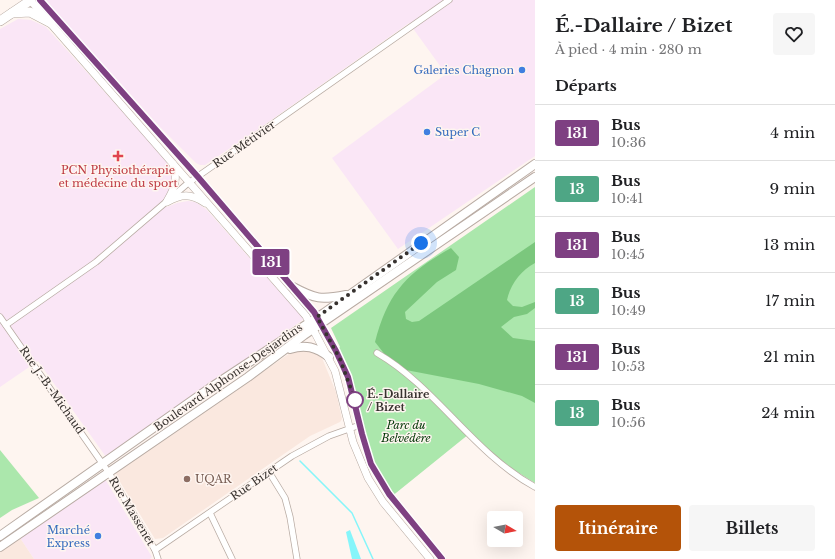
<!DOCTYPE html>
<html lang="fr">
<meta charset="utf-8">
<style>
:root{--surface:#fff;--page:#f6f6f6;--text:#202124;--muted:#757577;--line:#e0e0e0;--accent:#b45309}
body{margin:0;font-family:"Libre Baskerville",serif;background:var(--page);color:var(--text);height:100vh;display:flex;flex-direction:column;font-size:15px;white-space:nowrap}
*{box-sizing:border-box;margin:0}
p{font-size:13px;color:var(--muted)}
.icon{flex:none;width:22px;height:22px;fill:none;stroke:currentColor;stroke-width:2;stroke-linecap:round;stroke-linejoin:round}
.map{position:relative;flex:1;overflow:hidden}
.panel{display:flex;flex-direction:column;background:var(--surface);width:300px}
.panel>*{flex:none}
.badge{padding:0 8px;border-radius:3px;font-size:14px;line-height:26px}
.needle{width:26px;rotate:100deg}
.buttons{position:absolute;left:487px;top:511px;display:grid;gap:8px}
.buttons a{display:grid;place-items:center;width:36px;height:36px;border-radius:4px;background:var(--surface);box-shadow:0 4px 16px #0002;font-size:20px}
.you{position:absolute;width:20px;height:20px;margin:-10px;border:3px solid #fff;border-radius:50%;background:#1a73e8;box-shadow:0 0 0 6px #1a73e833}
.map>.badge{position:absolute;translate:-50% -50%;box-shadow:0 0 0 2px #fff}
h2{padding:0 20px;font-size:15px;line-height:36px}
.round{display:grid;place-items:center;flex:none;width:42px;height:42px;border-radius:4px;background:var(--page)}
.summary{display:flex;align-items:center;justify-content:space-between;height:68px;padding:0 20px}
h1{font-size:19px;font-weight:700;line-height:30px}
.cta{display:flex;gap:8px;margin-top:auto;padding:8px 20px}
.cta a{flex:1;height:46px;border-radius:4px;background:var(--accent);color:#fff;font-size:16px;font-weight:700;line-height:46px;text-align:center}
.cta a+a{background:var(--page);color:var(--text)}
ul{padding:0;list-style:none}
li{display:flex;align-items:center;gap:12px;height:56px;padding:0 20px;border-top:1px solid var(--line)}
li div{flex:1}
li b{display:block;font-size:15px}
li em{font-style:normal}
li .badge{min-width:44px;font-weight:700;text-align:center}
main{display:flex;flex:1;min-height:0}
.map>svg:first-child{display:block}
.commercial{fill:#fae6f6}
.built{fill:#fae8df}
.green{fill:#abe7ac}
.forest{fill:#7bc77d}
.water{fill:#86f5fa}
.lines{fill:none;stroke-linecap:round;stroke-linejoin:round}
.stream{stroke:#86f5fa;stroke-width:1.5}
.minor-casing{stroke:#b8aba3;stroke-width:7}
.tertiary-casing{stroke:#b8aba3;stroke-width:8}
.secondary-casing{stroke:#b8aba3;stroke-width:10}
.primary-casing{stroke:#b8aba3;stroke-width:10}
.minor{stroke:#fff;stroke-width:5.5}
.tertiary{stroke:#fff;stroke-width:7}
.secondary{stroke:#fff;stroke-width:8}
.primary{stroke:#fff;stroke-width:9}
.line-casing{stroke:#fff;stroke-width:9}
.line{stroke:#7e4082;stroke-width:6}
.walk{stroke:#37322f;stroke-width:4;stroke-dasharray:0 7.2}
.shop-dot{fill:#3f7fe0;stroke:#fef5f0;stroke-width:1.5}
.health-dot{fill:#e0444e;stroke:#fef5f0;stroke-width:1.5}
.stop-dot{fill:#fff;stroke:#7e4082;stroke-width:2}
.education-dot{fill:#8d6e63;stroke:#fef5f0;stroke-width:1.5}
.labels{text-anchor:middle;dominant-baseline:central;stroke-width:3;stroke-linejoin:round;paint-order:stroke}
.shop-label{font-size:11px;fill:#366cbe;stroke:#fef5f0;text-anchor:end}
.street-label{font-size:11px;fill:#37322f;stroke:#fef5f0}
.health-label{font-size:11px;fill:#be3a42;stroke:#fef5f0}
.stop-label{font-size:11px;font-weight:bold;fill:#37322f;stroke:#fef5f0;text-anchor:start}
.park-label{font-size:11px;font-style:italic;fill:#003605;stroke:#fef5f0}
.education-label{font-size:11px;fill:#785e54;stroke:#fef5f0;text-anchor:start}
</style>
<main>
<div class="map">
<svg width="535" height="559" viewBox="0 0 535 559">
<rect width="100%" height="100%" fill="#fef5f0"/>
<g class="commercial">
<path d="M45 0H535V156L398 249 332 158 446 74 409 23 257 130 205 165H200L196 163 160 127Z"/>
<path d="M18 19 31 20 46 27 167 161 172 176 171 186 163 202 167 207 177 203 188 201 195 202 206 209 304 319 106 457 38 361 0 387V29Z"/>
<path d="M105 479 152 557 150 559H34L20 538Z"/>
</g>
<g class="built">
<path d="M299 350 316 353 322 358 336 392 342 419 340 422 310 436 163 538 155 539 114 472 169 437 293 351Z"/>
<path d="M20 538 34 559H0V552Z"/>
</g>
<g class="green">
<path d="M535 187V483L488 454 469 434 391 497 371 464 336 351 340 347 331 328Z"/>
<path d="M0 450 39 498 12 510 0 518Z"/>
</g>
<path class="forest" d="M535 242V263C521 270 510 285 507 300L513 306 522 307 535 302V308L527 314 514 317 501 327 513 338 535 341V403L522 396 479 384 406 370 386 356 375 342C388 292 407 273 451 248L459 257 456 270 437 282 405 312 406 319 412 322 419 321Z"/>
<path class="water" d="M350 530 361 559H352L346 532Z"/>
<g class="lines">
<path class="stream" d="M300 461 352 513 373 559"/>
<defs>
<g id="minor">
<path d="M0 317 109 473 155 550 158 559"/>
<path d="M6 325 96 262 187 184 449 0"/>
<path d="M377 353C437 388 473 453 535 487"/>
<path d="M269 472 285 498 290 517 297 559"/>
<path d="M210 513 232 559"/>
<path d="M155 550 292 456 329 436 360 425"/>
</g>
<g id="tertiary">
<path d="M30 0 306 316 335 371 353 442 368 478 383 502 430 559"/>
<path d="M40 0 198 177 314 312 336 351 348 377 362 434 371 464 389 494 442 559"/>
<path d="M167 201C175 188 178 178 173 164"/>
<path d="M167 202C181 194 191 193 205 203"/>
</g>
<g id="secondary">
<path d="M293 287C315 299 321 300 346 295"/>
<path d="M290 349C305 344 316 347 329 357"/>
<path d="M0 536 210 388 324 313 535 164"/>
<path d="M0 547 248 377 304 335 535 177"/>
</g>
<g id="primary">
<path d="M12 13 30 12 51 23"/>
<path d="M0 21 31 0"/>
</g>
</defs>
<use href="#minor" class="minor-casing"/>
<use href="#tertiary" class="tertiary-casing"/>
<use href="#secondary" class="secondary-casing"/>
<use href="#primary" class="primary-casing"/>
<use href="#minor" class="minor"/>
<use href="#tertiary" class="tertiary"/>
<use href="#secondary" class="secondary"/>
<use href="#primary" class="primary"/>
</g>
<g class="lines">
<defs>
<path id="line" d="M40 0 198 177 314 312 336 351 348 377 362 434 371 464 389 494 442 559"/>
</defs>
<use href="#line" class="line-casing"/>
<use href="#line" class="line"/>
<path class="walk" d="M355 400 340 359 317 317 421 243"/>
</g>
<g class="shop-dot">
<circle cx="522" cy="70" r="4"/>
<circle cx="427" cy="132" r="4"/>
<circle cx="98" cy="536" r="4"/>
</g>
<path class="health-dot" d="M116 150h4v4h4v4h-4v4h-4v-4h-4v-4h4z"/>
<circle class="stop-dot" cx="355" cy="400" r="8"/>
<circle class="education-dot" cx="187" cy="479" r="4"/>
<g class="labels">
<g class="shop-label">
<text x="514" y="70">Galeries Chagnon</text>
<text x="435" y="132" text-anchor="start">Super C</text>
<text x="90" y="530">Marché<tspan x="90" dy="13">Express</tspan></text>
</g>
<g class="street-label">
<text transform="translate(244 144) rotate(-35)">Rue Métivier</text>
<text transform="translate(228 377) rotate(-35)">Boulevard Alphonse-Desjardins</text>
<text transform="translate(52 390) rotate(55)">Rue J.-B.-Michaud</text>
<text transform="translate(254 482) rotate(-35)">Rue Bizet</text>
<text transform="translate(132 511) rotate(59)">Rue Massenet</text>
</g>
<g class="health-label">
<text x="118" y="170">PCN Physiothérapie<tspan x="118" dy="13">et médecine du sport</tspan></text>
</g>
<g class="stop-label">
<text x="367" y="394">É.-Dallaire<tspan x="367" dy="13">/ Bizet</tspan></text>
</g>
<g class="park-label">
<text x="406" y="425">Parc du<tspan x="406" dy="13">Belvédère</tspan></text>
</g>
<g class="education-label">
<text x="195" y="479">UQAR</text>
</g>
</g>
</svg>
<div class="buttons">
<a><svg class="needle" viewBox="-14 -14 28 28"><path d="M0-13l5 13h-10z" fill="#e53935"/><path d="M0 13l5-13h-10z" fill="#757577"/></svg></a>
</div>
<div class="you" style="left:421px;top:243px"></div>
<b class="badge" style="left:271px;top:262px;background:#7e4082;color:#fff">131</b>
</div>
<section class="panel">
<div class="summary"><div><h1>É.-Dallaire / Bizet</h1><p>À pied · 4 min · 280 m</p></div><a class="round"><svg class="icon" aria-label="heart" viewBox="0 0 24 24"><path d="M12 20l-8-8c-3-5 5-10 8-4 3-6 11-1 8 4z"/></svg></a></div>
<h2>Départs</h2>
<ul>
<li><span class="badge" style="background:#7e4082;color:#fff">131</span><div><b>Bus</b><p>10:36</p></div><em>4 min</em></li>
<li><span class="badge" style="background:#4ea685;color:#fff">13</span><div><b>Bus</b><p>10:41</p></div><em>9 min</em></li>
<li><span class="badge" style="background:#7e4082;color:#fff">131</span><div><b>Bus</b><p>10:45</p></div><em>13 min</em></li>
<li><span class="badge" style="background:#4ea685;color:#fff">13</span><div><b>Bus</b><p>10:49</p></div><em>17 min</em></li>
<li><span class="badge" style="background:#7e4082;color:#fff">131</span><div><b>Bus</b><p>10:53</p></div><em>21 min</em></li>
<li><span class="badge" style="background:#4ea685;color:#fff">13</span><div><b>Bus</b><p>10:56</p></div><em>24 min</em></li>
</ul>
<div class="cta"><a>Itinéraire</a><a>Billets</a></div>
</section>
</main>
